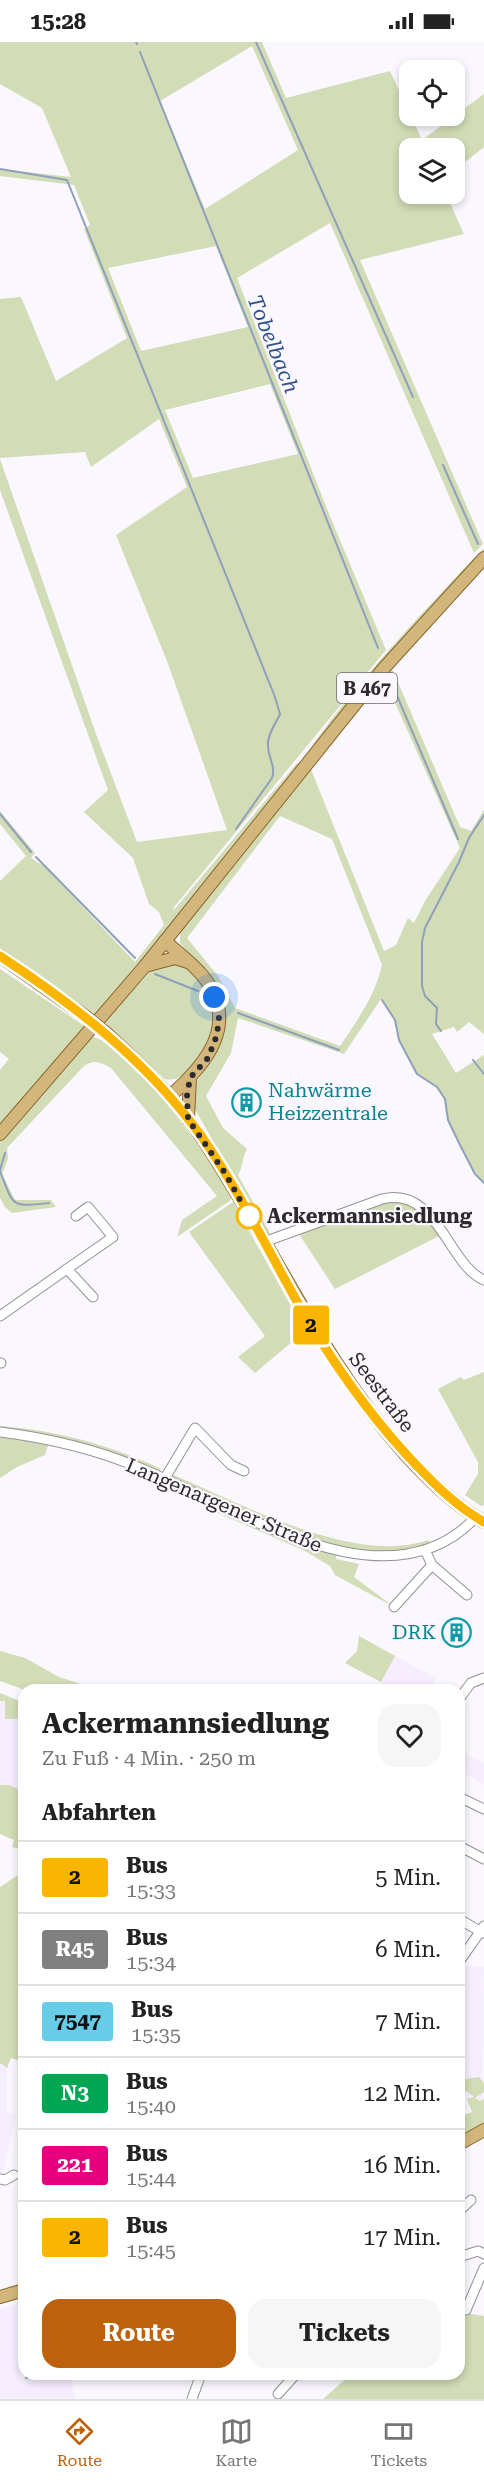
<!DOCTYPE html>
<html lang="de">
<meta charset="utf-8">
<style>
:root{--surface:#fff;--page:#f6f6f6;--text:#222;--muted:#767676;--line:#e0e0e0;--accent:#bd610b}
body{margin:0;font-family:"Roboto Serif",serif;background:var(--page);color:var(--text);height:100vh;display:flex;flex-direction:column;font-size:22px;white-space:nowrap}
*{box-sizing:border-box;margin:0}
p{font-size:20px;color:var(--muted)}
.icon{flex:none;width:33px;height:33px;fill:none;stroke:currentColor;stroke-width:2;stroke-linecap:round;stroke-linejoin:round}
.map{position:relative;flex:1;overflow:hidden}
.drawer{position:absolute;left:18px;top:1642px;width:447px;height:696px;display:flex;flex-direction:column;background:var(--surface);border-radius:18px;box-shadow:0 3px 9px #0003}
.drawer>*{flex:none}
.badge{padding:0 12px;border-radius:4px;font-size:21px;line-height:39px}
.buttons{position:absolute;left:399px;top:18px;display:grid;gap:12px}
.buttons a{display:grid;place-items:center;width:66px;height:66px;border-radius:12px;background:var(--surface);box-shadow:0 3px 9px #0003;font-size:30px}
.you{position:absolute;width:30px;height:30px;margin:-15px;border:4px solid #fff;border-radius:50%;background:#1a73e8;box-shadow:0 0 0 9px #1a73e833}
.map>.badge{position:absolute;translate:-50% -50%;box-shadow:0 0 0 3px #fff}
h2{padding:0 24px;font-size:22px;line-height:54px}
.round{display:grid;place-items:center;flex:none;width:63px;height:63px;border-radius:18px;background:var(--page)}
.head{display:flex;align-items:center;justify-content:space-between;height:102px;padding:0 24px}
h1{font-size:28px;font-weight:700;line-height:45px}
.action{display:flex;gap:12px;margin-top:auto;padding:12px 24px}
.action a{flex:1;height:69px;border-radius:18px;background:var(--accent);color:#fff;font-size:24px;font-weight:700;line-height:69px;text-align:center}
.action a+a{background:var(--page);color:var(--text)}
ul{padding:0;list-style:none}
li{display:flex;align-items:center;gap:18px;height:72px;padding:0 24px;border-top:2px solid var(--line)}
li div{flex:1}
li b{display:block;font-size:22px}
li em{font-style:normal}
li .badge{min-width:66px;font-weight:700;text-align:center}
.status{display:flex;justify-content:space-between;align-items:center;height:42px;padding:0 30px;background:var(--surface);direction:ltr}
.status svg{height:16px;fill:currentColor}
.tab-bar{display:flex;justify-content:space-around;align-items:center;height:84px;border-top:2px solid var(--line);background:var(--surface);font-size:16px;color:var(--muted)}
.tab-bar a{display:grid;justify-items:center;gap:3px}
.tab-bar .current{color:var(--accent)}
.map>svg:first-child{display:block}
.built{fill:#f6eefe}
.green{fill:#d2dcb6;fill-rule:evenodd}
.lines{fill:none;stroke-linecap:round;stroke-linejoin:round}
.stream{stroke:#8fa0bb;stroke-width:2}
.minor-casing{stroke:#949098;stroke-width:11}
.major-casing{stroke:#856528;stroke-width:14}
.minor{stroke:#fff;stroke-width:9}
.major{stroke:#d3b67c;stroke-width:12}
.major-bridge-casing{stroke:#856528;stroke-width:14;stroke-linecap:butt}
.major-bridge{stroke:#d3b67c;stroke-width:12}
.line-casing{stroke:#fff;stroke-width:14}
.line{stroke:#fab500;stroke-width:9}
.walk{stroke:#2c2a2d;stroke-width:6;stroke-dasharray:0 10.8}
.stop-dot{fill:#fff;stroke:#fab500;stroke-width:3}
.labels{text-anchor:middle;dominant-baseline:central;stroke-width:4.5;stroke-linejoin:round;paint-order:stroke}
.shield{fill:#fbf7fe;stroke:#6a686c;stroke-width:1.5}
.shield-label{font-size:18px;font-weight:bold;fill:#2c2a2d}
.culture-label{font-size:20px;fill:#0d838f;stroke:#fbf7fe;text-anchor:start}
.stop-label{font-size:20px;font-weight:bold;fill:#2c2a2d;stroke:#fbf7fe;text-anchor:start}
.street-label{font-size:20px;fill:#2c2a2d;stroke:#fbf7fe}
.water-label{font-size:21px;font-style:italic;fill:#30528c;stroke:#fbf7fe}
</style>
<div class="status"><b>15:28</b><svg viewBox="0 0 49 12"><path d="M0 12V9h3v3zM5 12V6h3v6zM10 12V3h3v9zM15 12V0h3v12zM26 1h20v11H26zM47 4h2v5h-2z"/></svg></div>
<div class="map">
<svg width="484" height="2357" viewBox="0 0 484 2357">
<rect width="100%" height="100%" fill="#fbf7fe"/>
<g class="built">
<path d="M359 1594 436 1636 428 1648H396L345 1621 357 1609Z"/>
<path d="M0 1651 24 1660V1766L0 1758Z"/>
<path d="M463 1710 484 1721V1742L459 1729V1717Z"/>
<path d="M462 1924 484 1925 483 2082 459 2041V1928Z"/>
<path d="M0 2021 7 2026V2069L16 2073 2 2135 0 2134Z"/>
<path d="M24 2260V2307L18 2310 21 2339 49 2333H71L75 2357H0V2267Z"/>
</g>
<g class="green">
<path d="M0 0H262L286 56 390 29 422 98 484 52V105L455 128 454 106H410V152H446L464 192 360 218 483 502 474 511 330 181 237 236 327 467 386 608 174 865 173 869 297 721 299 722 96 974 0 906V839L26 814 0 782V769L35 811 31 816 45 825 135 920 164 883 159 870 149 862 133 816 84 770 108 748 0 448V417L96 692 137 800 227 788 167 619 116 493 187 445 159 377 91 425 85 410 0 416V257L21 255 56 339 127 296 84 187 90 183 74 143 0 134V127L71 135 42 66 0 42ZM252 4 298 108 205 167 160 59ZM216 204 248 285 141 309 108 226ZM270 342 298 412 193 436 165 368Z"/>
<path d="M484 506V511L357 651 314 703 313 702C364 632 424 568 484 506Z"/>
<path d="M391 624 460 785 471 789 484 768V992L469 980 457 990 454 985 432 992 456 1031 484 1013V1141L470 1123 448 1078 445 1057 437 1045 417 1032 399 998 395 978 381 957 344 1012 238 976 231 1011 206 1054 223 1086 247 1107C242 1116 243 1125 238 1133L269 1189 268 1195 192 1062 193 1045 205 1028 221 997 207 931 180 901V889L310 725 384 909 396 903 408 876 414 881 425 859 460 806 383 634ZM280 774 332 797 382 923C375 954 357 979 340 1004L235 966 218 934 187 896Z"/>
<path d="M183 922C206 939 225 973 210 1003 207 1009 200 1016 195 1021 188 1031 177 1040 165 1037L104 980 156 923Z"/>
<path d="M0 927 86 985 0 1085V1028L9 1017 0 1010Z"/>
<path d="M94 995C136 1010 206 1113 231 1152V1158L177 1195 182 1178 217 1154 111 1026C99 1019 92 1017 82 1026L7 1106 8 1117 2 1132 15 1158H51L56 1165 12 1171 5 1165 0 1156V1098L85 1001Z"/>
<path d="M392 1157 412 1161 443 1192 335 1247 297 1189Z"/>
<path d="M233 1160 305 1289 255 1331 238 1315 265 1294 189 1190Z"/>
<path d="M484 1330V1463L481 1464 465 1453 478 1432V1420L438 1347 461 1335 464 1338Z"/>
<path d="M0 1384C55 1388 111 1403 161 1427L159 1430 0 1387Z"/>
<path d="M0 1394 49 1401 45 1413 17 1425 0 1436Z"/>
<path d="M171 1432C241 1461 353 1524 428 1498L431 1501C422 1503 413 1507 404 1508 327 1522 239 1465 170 1435Z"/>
<path d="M212 1465 336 1512V1517L359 1522 354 1535 394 1565 335 1533 330 1524 305 1509 211 1468Z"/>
<path d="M359 1594 395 1614 381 1640 345 1621 357 1609Z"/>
<path d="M0 1609 25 1616 59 1635 100 1648H25L0 1639Z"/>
<path d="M0 1651 22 1660 24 1677H5V1659H0Z"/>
<path d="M0 1743H9L20 1748 19 1757 24 1758V1808L12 1805 14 1798 0 1792Z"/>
<path d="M24 1829V2020L11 2016 7 2026 0 2021V1845Z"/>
<path d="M479 2035 484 2041V2050L475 2056 480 2059 484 2057V2081L459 2095V2075L472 2070 467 2057 474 2055 467 2049 459 2052V2038Z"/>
<path d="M465 2271 484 2274V2357H323L350 2333 459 2332V2280H461Z"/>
</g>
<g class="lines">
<g class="stream">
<path d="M136 0 137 2"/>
<path d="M256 0 413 355"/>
<path d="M140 10 378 606"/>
<path d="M0 127 67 138 275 655 280 672C276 681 267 693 268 703 268 716 276 724 272 736L236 787"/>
<path d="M443 423 478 502"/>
<path d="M389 635 458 797"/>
<path d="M0 772 31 810"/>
<path d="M36 815 135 916"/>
<path d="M155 932 198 949"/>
<path d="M382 958 395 978 399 998 417 1032 437 1045 445 1057 448 1078 460 1103 475 1132 484 1141"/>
<path d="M238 971 339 1008"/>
<path d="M441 989 436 982 437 966 425 954 422 944V900L425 886 459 820 469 796 484 773"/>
<path d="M473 1018 484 1032"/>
<path d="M0 1128 5 1111"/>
<path d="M0 1129C14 1165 10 1165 49 1161"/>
<path d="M26 2336 46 2332"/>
</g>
<defs>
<g id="minor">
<path d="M76 1174 88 1165 113 1195 67 1227 93 1255"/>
<path d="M264 1200 382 1157C437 1143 448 1223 484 1238"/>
<path d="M0 1274 67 1227"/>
<path d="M0 1321H1"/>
<path d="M0 1390C48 1396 95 1407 140 1426 234 1464 387 1571 476 1475"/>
<path d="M165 1436 195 1386 231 1423 244 1429"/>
<path d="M425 1508 432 1523 467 1553"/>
<path d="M394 1565 432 1523"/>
<path d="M459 1657 471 1641 484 1636"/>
<path d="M459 1755 484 1767"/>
<path d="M459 1804 484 1817"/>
<path d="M459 1877 483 1891"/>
<path d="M459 1920 484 1884"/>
<path d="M0 2137 5 2138 14 2133"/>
<path d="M459 2169 471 2158"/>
<path d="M459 2215 478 2209 484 2212"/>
<path d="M466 2268 484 2226"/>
<path d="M278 2352 296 2332"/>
<path d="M192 2357 201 2332"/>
</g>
<g id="major">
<path d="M165 899C177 910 191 920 202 933 241 980 207 1022 170 1054"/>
<path d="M0 914 86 975"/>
<path d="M145 924 175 916 188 920"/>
<path d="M106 991C142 1024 177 1058 204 1099 273 1203 321 1318 405 1412 428 1437 454 1463 484 1480"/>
<path d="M188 1077 190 1036"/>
<path d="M0 1092 145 924 384 626 484 516"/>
<path d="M459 2102 484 2088"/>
<path d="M0 2255 24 2248"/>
</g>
</defs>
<use href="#minor" class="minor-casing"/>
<use href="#major" class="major-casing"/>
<use href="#minor" class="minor"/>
<use href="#major" class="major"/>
<defs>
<path id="major-bridge" d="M86 975 106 991"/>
</defs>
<use href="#major-bridge" class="major-bridge-casing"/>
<use href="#major-bridge" class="major-bridge"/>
</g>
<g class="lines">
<defs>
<path id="line" d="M0 914C76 964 148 1020 202 1095 237 1146 265 1202 295 1256 327 1312 363 1365 406 1412 429 1437 454 1463 484 1480"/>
</defs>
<use href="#line" class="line-casing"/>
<use href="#line" class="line"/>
<path class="walk" d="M214 955 219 975 217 993 208 1016 190 1036 187 1054 188 1077 225 1131 249 1174"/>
</g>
<defs>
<symbol id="building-ring" viewBox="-11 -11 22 22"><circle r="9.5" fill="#fbf7fe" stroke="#0f9aa8" stroke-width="1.5"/><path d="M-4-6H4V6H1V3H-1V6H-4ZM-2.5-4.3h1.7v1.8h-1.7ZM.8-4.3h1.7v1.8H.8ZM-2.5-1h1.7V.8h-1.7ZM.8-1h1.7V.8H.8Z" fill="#0f9aa8"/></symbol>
</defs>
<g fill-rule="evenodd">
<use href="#building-ring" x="230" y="1044" width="33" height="33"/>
<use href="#building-ring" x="440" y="1574" width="33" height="33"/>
</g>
<circle class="stop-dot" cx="249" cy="1174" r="12"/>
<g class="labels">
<rect class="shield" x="337" y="631" width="60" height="30" rx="4.5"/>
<g class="shield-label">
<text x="367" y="646">B 467</text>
</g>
<g class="culture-label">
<text x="268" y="1048">Nahwärme<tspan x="268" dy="23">Heizzentrale</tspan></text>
<text x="436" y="1590" text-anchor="end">DRK</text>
</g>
<g class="stop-label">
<text x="267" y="1174">Ackermannsiedlung</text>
</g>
<g class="street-label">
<text transform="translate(382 1350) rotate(53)">Seestraße</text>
<text transform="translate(224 1463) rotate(23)">Langenargener Straße</text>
</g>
<g class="water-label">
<text transform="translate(273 302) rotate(68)">Tobelbach</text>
</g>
</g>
</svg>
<div class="buttons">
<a><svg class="icon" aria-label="locate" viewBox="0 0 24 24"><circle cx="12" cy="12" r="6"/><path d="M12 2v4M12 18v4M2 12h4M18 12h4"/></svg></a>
<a><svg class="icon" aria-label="layers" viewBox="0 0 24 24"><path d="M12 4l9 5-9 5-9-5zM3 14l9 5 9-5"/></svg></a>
</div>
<div class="you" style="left:214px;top:955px"></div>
<b class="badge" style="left:311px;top:1283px;background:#fab500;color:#111">2</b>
<section class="drawer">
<div class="head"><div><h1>Ackermannsiedlung</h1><p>Zu Fuß · 4 Min. · 250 m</p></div><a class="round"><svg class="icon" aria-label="heart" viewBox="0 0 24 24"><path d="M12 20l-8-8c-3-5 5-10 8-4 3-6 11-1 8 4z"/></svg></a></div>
<h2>Abfahrten</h2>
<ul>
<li><span class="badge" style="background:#fab500;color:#111">2</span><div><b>Bus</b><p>15:33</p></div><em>5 Min.</em></li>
<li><span class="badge" style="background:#808080;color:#fff">R45</span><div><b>Bus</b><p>15:34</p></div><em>6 Min.</em></li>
<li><span class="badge" style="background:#66cce8;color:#111">7547</span><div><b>Bus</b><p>15:35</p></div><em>7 Min.</em></li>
<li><span class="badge" style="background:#00a651;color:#fff">N3</span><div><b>Bus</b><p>15:40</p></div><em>12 Min.</em></li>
<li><span class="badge" style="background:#e6007e;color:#fff">221</span><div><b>Bus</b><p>15:44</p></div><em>16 Min.</em></li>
<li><span class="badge" style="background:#fab500;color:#111">2</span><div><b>Bus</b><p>15:45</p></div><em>17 Min.</em></li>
</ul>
<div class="action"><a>Route</a><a>Tickets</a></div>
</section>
</div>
<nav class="tab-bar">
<a class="current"><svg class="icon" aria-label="directions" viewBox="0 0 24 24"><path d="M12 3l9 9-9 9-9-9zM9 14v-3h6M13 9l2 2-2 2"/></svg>Route</a>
<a><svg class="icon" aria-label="map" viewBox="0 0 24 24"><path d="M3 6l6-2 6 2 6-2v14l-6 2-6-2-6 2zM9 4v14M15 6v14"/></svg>Karte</a>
<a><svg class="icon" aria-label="tickets" viewBox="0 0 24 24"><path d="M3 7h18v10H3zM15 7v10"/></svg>Tickets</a>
</nav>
